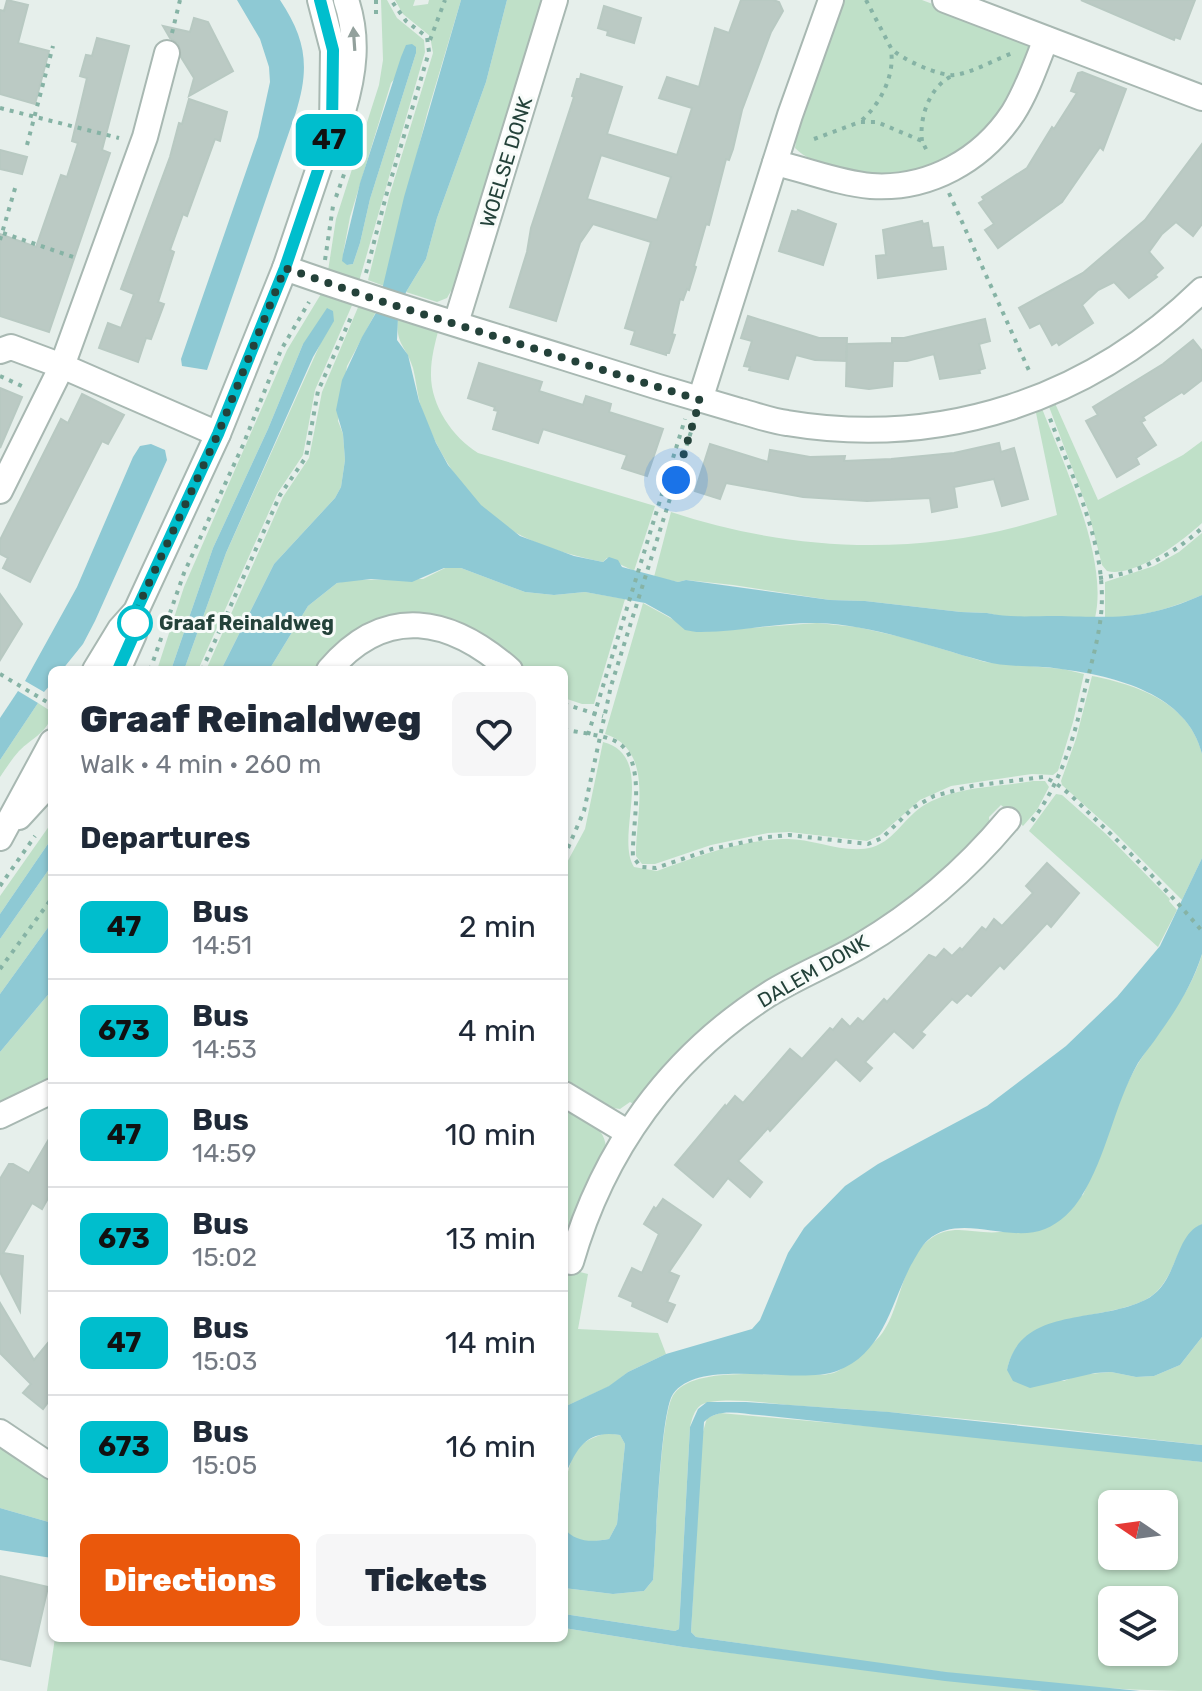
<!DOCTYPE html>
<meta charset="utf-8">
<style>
:root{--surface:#fff;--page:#f6f6f7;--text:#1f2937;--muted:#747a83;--line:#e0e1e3;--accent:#ea580c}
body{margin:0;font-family:Rubik,sans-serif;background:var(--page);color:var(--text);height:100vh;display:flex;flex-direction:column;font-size:30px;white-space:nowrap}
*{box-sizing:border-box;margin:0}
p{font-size:26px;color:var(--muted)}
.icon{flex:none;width:44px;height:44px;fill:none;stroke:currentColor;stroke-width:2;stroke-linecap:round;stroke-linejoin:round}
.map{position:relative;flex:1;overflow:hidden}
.details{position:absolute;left:48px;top:666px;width:520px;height:976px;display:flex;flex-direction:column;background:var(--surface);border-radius:12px;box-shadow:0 2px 6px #0004}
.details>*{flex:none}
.badge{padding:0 16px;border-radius:12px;font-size:28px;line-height:52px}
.needle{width:52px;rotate:283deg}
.controls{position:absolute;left:1098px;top:1490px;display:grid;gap:16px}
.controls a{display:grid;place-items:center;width:80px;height:80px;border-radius:12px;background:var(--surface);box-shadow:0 2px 6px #0004;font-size:40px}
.you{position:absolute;width:40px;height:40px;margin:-20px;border:6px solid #fff;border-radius:50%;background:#1a73e8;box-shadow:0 0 0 12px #1a73e833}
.map>.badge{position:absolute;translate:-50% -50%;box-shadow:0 0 0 4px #fff}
h2{padding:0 32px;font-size:30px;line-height:72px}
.round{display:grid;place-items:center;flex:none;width:84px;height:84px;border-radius:12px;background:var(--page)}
.overview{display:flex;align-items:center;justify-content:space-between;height:136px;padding:0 32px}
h1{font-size:38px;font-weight:800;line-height:60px}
.action{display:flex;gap:16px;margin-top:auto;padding:16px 32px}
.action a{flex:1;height:92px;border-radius:12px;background:var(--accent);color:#fff;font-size:32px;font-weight:800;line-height:92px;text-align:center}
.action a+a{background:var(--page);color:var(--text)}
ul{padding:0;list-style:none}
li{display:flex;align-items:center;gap:24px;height:104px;padding:0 32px;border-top:2px solid var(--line)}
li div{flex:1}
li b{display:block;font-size:30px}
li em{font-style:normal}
li .badge{min-width:88px;font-weight:700;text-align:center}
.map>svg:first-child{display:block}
.green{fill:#bfe0c8;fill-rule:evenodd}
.water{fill:#8ec9d4}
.building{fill:#bbcac4;stroke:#b8c9c2;stroke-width:2;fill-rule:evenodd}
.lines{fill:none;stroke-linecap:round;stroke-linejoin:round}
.minor-casing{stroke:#a8b8b2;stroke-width:28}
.tertiary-casing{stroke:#a8b8b2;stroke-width:28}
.path{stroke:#86b3a5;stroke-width:4;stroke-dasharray:4 6;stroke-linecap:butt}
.minor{stroke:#fff;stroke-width:24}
.tertiary{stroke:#fff;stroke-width:24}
.oneway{fill:#92a09c}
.line-casing{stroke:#fff;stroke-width:18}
.line{stroke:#00becd;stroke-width:12}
.walk{stroke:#24423a;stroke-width:8;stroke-dasharray:0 14.4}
.stop-dot{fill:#fff;stroke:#00becd;stroke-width:4}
.labels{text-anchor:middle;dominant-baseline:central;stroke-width:6;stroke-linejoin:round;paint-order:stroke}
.street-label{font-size:20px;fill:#24423a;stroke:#f7fbf9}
.stop-label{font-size:20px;font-weight:bold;fill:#24423a;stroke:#f7fbf9;text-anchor:start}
</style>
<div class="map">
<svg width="1202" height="1691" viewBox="0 0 1202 1691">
<rect width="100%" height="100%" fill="#e6efeb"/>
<g class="green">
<path d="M381 0H387L397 18 424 40 425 52 358 285 328 271 336 219 379 85 383 60ZM416 53 370 199 360 243 353 264 347 265 343 254 350 217 391 83Z"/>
<path d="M395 0H415L413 6 428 4 429 0H461L427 114 384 286 368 280 389 197 433 53 430 36 403 14Z"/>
<path d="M507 0H546L457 293 451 291 447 298 437 302 406 292 426 259 437 218 486 82Z"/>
<path d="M844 0H922L1014 35 1029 46C1022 138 917 195 833 167 818 162 806 159 795 148L798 129Z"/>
<path d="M321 294 353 303 315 390 303 455 277 494 198 670H184L226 553 322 340 303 344 268 429 213 548 171 670H157L184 587 287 350Z"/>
<path d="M359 305 377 310 347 366 338 421 343 434 345 460 341 487 335 498 274 564 221 670H206L283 497 309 458 322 392Z"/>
<path d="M398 317 439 328C435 343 431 358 431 373 430 404 452 437 478 453L655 506 634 571 607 558 603 562C575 556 547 549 522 536 472 511 437 455 420 404 417 392 416 380 413 368 406 345 395 345 398 317Z"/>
<path d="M1054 401 1098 500 1183 455 1202 441V523C1181 542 1135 578 1107 571L1102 565 1088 510 1048 404Z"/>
<path d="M1041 406C1063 463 1109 558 1095 618H1009L987 613 961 612 865 601 830 600 733 585 686 580 678 582 654 577 671 512C798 554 930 557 1057 515L1035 408Z"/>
<path d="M1202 533V595C1170 609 1141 617 1105 618V582L1154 566 1179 552Z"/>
<path d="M445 568H461L525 592 554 595 585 592 625 599 594 704H582L564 698V670H524L507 655 435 618 318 670H269L308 606 337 583 351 580 423 579Z"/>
<path d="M643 603 696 632 817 623 857 627 906 638 985 662 1063 669 1084 674 1073 722 1058 771 1053 775 1032 774 951 786 920 800 880 835 867 841 789 832 768 833 711 845 655 864H642L636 856C635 817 656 750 605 734Z"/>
<path d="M1092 676C1138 685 1190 703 1202 754V858L1182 900 1111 829 1062 785 1061 781 1076 739Z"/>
<path d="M38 703 52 712C50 731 32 738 19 751 12 759 6 768 0 777V760Z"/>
<path d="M603 742C658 756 614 836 634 867L657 871C698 856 743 839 788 839 814 839 847 855 873 847 895 840 906 815 926 804 958 786 998 787 1033 781H1045L1049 787 1037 810 1023 826 1001 805 989 817 990 828 940 876 635 1105 630 1102 620 1109 613 1108 564 1078V868L585 829Z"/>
<path d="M1056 794 1062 795 1106 834 1170 899 1169 901 1177 910 1158 947 1029 831Z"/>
<path d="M52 822V838L0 914V896Z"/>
<path d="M52 865V922L0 994V939Z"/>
<path d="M1202 954V1224C1173 1241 1177 1284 1145 1300 1100 1322 1019 1310 1007 1370L1064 1381 1078 1375 1111 1372 1136 1377 1154 1376 1180 1365 1202 1337V1445C1064 1429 925 1413 787 1405 767 1403 718 1396 701 1405 694 1410 692 1419 690 1427L679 1629 675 1631 564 1614V1588L613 1594 644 1591 653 1580C656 1548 660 1412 674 1394 694 1366 770 1376 802 1375 813 1375 829 1376 838 1371 848 1365 872 1345 880 1336 902 1309 900 1261 930 1239 953 1222 975 1235 1000 1232 1014 1231 1066 1202 1083 1195 1103 1151 1114 1103 1139 1062 1161 1026 1190 996 1202 954Z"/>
<path d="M52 990V1080L0 1104V1052Z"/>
<path d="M564 1107C581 1117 604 1124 606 1147L564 1244Z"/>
<path d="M564 1268 588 1274 578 1329 658 1333 666 1354 628 1372 610 1386 564 1407Z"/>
<path d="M720 1413 969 1435 1202 1462V1691C1033 1691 863 1660 696 1637L691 1632 702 1435 707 1418ZM1112 1504H1164V1556H1112ZM1112 1600H1164V1652H1112Z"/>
<path d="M606 1433 620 1435 625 1444 617 1524 609 1539C597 1541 583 1544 572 1537 554 1527 566 1468 575 1453 582 1441 594 1437 606 1433Z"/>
<path d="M0 1448 52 1481V1523L0 1508Z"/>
<path d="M564 1628 683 1647 1042 1691H47L55 1638H564Z"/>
</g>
<g class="water">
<path d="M237 0H280C306 39 310 67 296 112L207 370 182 366 181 359 258 137 270 82 269 67 260 39Z"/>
<path d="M461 0H507L486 82 437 218 426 259 406 292 398 317 397 340 408 355 419 401 436 443 448 465 481 505 520 536 574 556 603 562 609 557 618 560 622 567 678 582 686 580 830 600 865 601 961 612 987 613C1010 618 1031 616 1055 616 1117 617 1143 621 1202 595V754C1188 694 1115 676 1061 669 1036 665 1007 668 983 661 928 646 875 625 817 623 777 622 737 633 696 632L685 630 670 617 645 603 585 592 554 595 525 592 461 568H444L412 582 371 579 337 583 308 606 269 670H221L274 564 335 498 341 487 345 460 343 434 336 410 342 380 362 337 377 311 404 197Z"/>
<path d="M412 44 416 47V53L370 199 360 243 353 264 347 265 342 261 343 254 360 183 401 57 406 45Z"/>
<path d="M327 308 333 311 334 321 313 357 226 553 184 670H171L213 548 268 429 303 344Z"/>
<path d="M151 444 165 450 167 460 95 621 83 644 62 670H52V683L44 692 25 681 77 587 133 457 140 446Z"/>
<path d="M18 691 38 703 0 760V718Z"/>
<path d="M52 838V865L0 939V914Z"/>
<path d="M1202 858V954C1193 983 1177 1009 1159 1034 1153 1044 1144 1053 1138 1063 1114 1105 1107 1156 1081 1197 1073 1210 1060 1223 1045 1229 1009 1244 960 1212 928 1240 921 1246 916 1257 911 1265 891 1304 883 1354 837 1371 796 1386 700 1356 673 1394 660 1413 656 1548 653 1580L644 1591 613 1594 564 1588V1528C576 1543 592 1542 609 1539L617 1524 625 1444 620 1435C585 1429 576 1450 564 1478V1407L609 1386 628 1372 666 1354 752 1329 760 1320 788 1253 804 1228 845 1186 878 1164 987 1106 1066 1046 1117 997 1160 946Z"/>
<path d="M52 922V990L0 1052V994Z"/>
<path d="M1202 1224V1337L1180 1365 1154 1376 1136 1377 1111 1372 1095 1373 1030 1388 1013 1381 1007 1370C1020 1306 1096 1324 1145 1300 1179 1284 1173 1235 1202 1224Z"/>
<path d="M707 1402H746L889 1412 1202 1445V1462L759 1415C741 1414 718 1407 704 1422L691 1632 696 1637 946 1672 1140 1691H1042L945 1681 683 1647 564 1628V1614L675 1631 679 1629 690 1427 698 1409Z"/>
<path d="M0 1508 52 1523V1558L0 1550Z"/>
</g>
<g class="building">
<path d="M7 0 28 5 18 43 49 51 35 104 0 94V10L4 11Z"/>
<path d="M741 0H773L779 2 783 11 771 32 742 110 733 149 729 160 726 159 709 225 706 224 694 266 696 267 689 290 687 289 683 300 680 299 672 334 675 335 669 353H666V355L631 344 635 331 625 328 651 242 593 224 580 243 556 321 510 307 527 252 531 228 574 97 572 96 577 79H580L581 74 622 87 607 134 677 155 692 108 659 98 667 77 699 87 715 28 729 33ZM601 155 671 177 657 220 587 199Z"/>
<path d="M1081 0H1195L1180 39 1175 37 1174 40Z"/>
<path d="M604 6 641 18 634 43 607 35 608 31 598 28Z"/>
<path d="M194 18 208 22 233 71 189 96 194 78 181 57 178 43 170 38 163 26 190 32Z"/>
<path d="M97 38 129 46 102 150 110 153 49 332 0 316V234L36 247 61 175 67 177 78 143 72 141 87 78 80 76 86 55 92 56Z"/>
<path d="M1082 72 1126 89 1103 150 1100 147 1062 202 998 248 985 230 994 224 979 203 984 200 982 197 1027 168 1052 127 1054 129 1077 93 1071 91 1078 73Z"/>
<path d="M189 99 227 112 220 141 215 139 187 216 183 214 170 250 174 252 158 302 164 304 151 339 146 338 138 362 99 348 108 323 121 328 134 294 121 289 170 157 179 123 182 124Z"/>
<path d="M1202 144V224L1193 236 1176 222 1162 234 1149 252 1163 268 1155 275 1157 277 1129 298 1114 282 1098 290 1082 305 1093 323 1059 345 1057 342 1052 345 1040 323 1030 328 1019 308 1083 273 1145 220Z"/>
<path d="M0 150 27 157 22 174 0 169Z"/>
<path d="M798 210 836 224 823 265 779 251 792 211 797 212Z"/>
<path d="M922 221 923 224 928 223 932 248 943 247 946 269 878 278 876 256 886 255 883 230Z"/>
<path d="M748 316 819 338H847L846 361 815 360 796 355 788 379 749 370 750 367 744 366 752 341 741 338Z"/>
<path d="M985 319 990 341 979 344 985 368 979 370 980 373 940 379 934 354 907 361H893L892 386 869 389 846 386 847 344 892 343V338H904Z"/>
<path d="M1193 340 1202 351V380L1184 394 1182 392 1143 417 1145 420 1141 422 1156 445 1136 458 1139 464 1117 477 1086 421 1098 415 1093 407 1163 364Z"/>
<path d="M479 363 542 382 539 391 583 405 586 396 611 404 609 412 663 429 647 476 622 468 627 455 543 429 538 443 493 429 498 411 494 410 495 407 468 398Z"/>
<path d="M0 388 22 397 0 448Z"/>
<path d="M82 394 124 415 108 444 102 441 30 582 3 568 8 558 0 554V540L61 419 68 423Z"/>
<path d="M999 443 1001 452 1014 448 1028 499 1002 506 994 479 954 487 957 507 932 512 930 498 867 501 803 497 726 483 720 499 695 491 710 444 768 462 770 450 810 457 845 456 844 461 891 459 954 453Z"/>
<path d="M0 594 22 624 0 660Z"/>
<path d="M1047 863 1079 893 1051 927 1047 923 1004 969 1000 965 971 996 967 993 957 1003 952 999 921 1032 925 1035 913 1048 894 1031 865 1062 872 1068 860 1081 836 1059 770 1131 768 1128 738 1161 762 1182 750 1197 728 1178 713 1197 675 1165 725 1105 726 1107 735 1096 743 1103 790 1049 802 1059 830 1028 833 1030 842 1019 850 1027 858 1018 863 1022 884 999 887 1002 929 955 936 958 944 949 952 956 960 948 962 950 982 927 986 930 994 919 1002 926 1033 893 1026 886Z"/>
<path d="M52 1134V1191L42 1209 32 1203 3 1253 23 1256 20 1311 0 1272V1179L9 1164H13L29 1173Z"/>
<path d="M663 1199 701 1225 669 1272 679 1276 667 1302 675 1305 667 1322 632 1306 633 1302 619 1296 632 1268 642 1273 659 1234 644 1224 654 1207 656 1209Z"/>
<path d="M0 1303 34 1360 52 1338V1405L49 1401 43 1409 23 1393 31 1384 0 1353Z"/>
<path d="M0 1576 48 1587 30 1666 0 1659Z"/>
</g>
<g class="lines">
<defs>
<g id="minor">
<path d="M945 0 1202 98"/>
<path d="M775 163C807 170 838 183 871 186 929 190 982 160 1013 113 1027 91 1036 64 1046 39"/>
<path d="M285 268C380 302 476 330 572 360 628 378 684 395 740 411 756 415 771 421 787 423 943 449 1090 399 1202 290"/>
<path d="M456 323 555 0"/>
<path d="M0 351 11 347 62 366 218 434"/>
<path d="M700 400 790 115 831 0"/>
<path d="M0 491 62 366 145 137 167 53"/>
<path d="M329 670C386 603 451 618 510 670"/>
<path d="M564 1094 627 1132"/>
<path d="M0 1116 52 1091"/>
<path d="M571 1262C603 1150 670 1057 769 994 798 976 831 963 860 946 916 913 967 869 1008 820"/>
<path d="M0 1432 52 1467"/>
</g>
<g id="tertiary">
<path d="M343 111C354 74 359 38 346 0"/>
<path d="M95 670 120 629 136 611 218 434 285 268 332 129 333 50 320 0"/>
<path d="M118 670 134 634 136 618"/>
<path d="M19 817 52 781"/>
<path d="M0 838 52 742"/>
</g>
</defs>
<use href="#minor" class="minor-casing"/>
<use href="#tertiary" class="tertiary-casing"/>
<g class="path">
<path d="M376 0V16"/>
<path d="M866 0 891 48C900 59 941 77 955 75 974 72 996 59 1015 52"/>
<path d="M172 33 180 0"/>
<path d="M430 40 445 0"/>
<path d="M0 108 119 138"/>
<path d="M862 120C880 104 895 76 891 50"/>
<path d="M814 139 860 122H877L922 141 928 153"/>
<path d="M922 141C919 117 930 86 952 76"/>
<path d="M27 145 53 46"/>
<path d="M949 193 1031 375"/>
<path d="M336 197 361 126"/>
<path d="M3 233 76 258"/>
<path d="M0 240 16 185"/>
<path d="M325 260 333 206"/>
<path d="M366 273 386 196 429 52 427 37 406 21 391 0"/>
<path d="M0 376 26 388"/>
<path d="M1099 578C1140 573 1172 555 1202 528"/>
<path d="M150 670 184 573 243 445 281 350 309 302"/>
<path d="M202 670 280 495 306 457 318 391 352 315"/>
<path d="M0 674 52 705"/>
<path d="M564 704 603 716"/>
<path d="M564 729C579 733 598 734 613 740 650 755 631 828 633 857L641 867 656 868 712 849 768 837 789 835 868 844 882 838 913 808 934 796 972 786 1043 777C1061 783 1077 802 1091 815 1130 852 1167 890 1202 931"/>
<path d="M588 735 685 419"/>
<path d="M1032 821C1059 785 1073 743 1083 698 1089 671 1098 643 1101 615 1108 547 1072 477 1049 416"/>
<path d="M564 857 584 811 611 686 695 419"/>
<path d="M0 886 35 836"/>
<path d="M0 969 52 898"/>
</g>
<use href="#minor" class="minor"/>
<use href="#tertiary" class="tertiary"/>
</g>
<defs><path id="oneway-solid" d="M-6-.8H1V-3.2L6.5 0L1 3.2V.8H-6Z" transform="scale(2)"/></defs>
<use class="oneway" href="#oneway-solid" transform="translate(354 39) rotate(-94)"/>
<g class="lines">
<defs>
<path id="line" d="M118 670 134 634 136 611 218 434 285 268 332 129 333 50 320 0"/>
</defs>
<use href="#line" class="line-casing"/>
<use href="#line" class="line"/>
<path class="walk" d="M135 623 136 611 218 434 285 268 374 299 700 400 676 480"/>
</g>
<circle class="stop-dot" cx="135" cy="623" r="16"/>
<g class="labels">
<g class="street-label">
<text transform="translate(506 162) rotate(-73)">WOELSE DONK</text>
<text transform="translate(813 971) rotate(-30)">DALEM DONK</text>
</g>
<g class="stop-label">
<text x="159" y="623">Graaf Reinaldweg</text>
</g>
</g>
</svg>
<div class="controls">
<a><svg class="needle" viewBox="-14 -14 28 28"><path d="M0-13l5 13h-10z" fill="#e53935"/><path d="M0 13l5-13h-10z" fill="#747a83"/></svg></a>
<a><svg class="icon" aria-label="layers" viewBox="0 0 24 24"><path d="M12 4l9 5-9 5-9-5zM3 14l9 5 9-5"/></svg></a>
</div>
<div class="you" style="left:676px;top:480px"></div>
<b class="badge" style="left:329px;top:140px;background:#00becd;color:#111">47</b>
<section class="details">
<div class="overview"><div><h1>Graaf Reinaldweg</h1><p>Walk · 4 min · 260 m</p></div><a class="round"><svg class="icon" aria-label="heart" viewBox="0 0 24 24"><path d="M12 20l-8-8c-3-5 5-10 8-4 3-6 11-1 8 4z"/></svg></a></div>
<h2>Departures</h2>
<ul>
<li><span class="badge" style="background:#00becd;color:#111">47</span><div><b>Bus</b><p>14:51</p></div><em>2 min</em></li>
<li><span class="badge" style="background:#00becd;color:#111">673</span><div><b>Bus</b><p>14:53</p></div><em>4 min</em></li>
<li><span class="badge" style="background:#00becd;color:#111">47</span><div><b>Bus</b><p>14:59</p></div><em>10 min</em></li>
<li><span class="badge" style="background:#00becd;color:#111">673</span><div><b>Bus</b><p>15:02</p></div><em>13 min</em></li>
<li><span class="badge" style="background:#00becd;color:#111">47</span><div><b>Bus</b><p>15:03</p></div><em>14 min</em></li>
<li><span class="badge" style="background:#00becd;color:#111">673</span><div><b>Bus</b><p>15:05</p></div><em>16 min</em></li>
</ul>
<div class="action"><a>Directions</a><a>Tickets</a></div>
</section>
</div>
